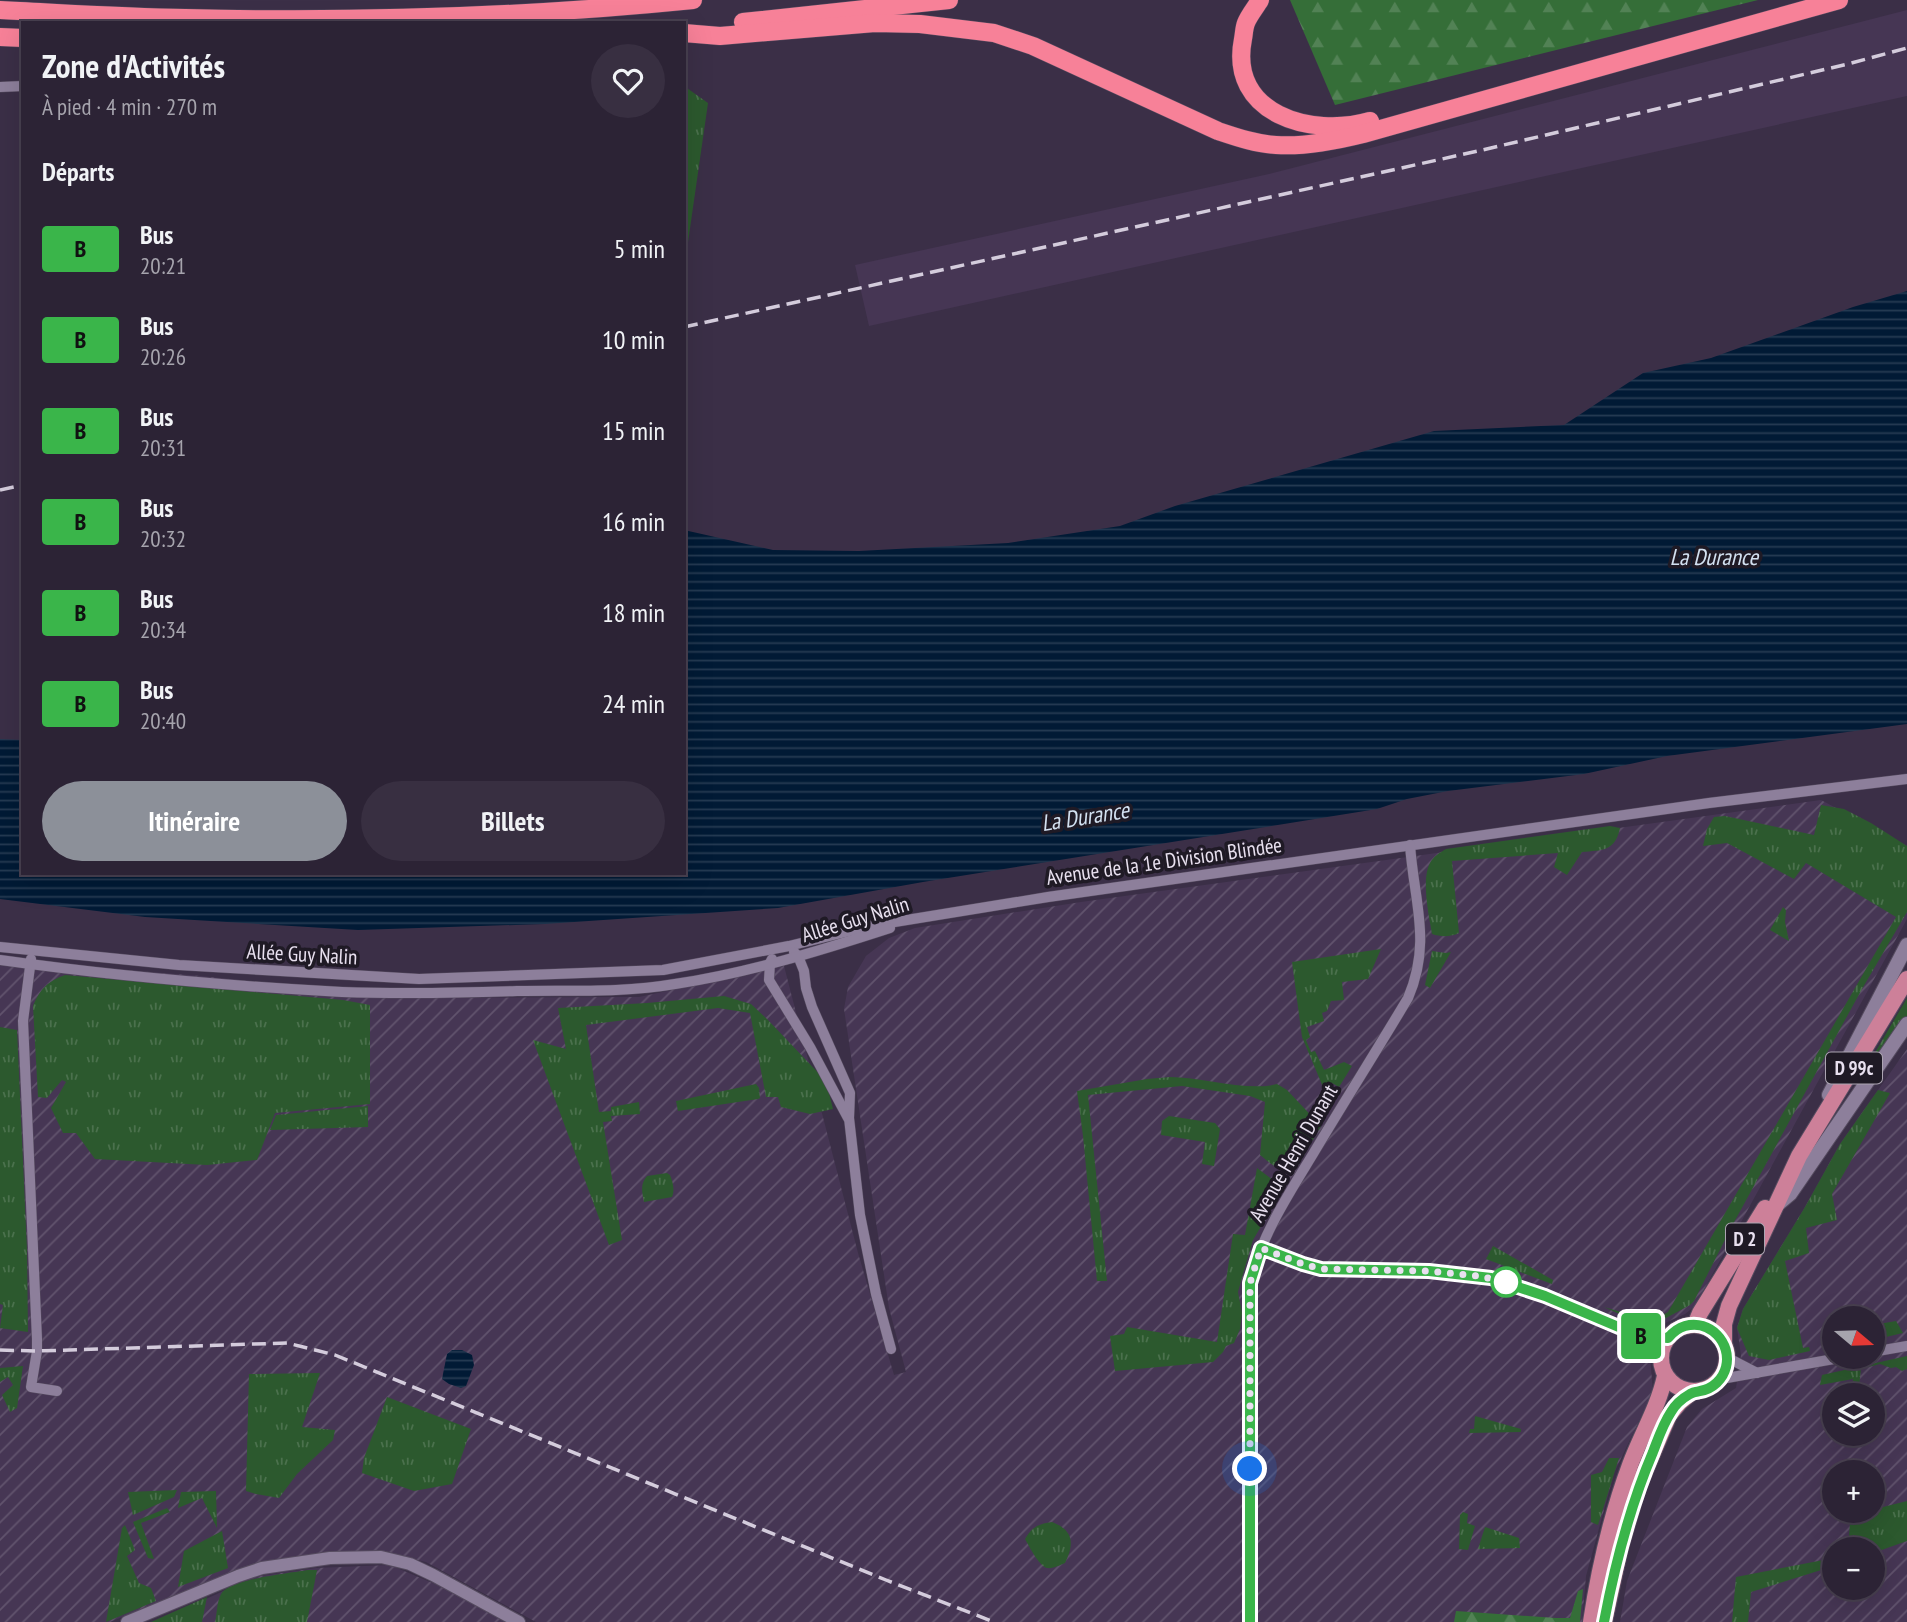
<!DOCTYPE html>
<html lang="fr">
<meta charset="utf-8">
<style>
:root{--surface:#2c2335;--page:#382f41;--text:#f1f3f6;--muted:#a6a4ad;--line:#484050;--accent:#8c9099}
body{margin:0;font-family:"PT Sans Narrow",sans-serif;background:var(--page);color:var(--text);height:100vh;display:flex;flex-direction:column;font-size:26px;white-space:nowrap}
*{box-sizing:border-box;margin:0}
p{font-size:23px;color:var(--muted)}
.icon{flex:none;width:38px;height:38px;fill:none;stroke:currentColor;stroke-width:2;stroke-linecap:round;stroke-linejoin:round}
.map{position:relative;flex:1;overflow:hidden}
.panel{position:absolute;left:21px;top:21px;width:665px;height:854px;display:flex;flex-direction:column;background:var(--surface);border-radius:0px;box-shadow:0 7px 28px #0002,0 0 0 2px var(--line)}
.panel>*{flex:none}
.badge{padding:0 14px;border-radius:5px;font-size:24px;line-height:46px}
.needle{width:46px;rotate:109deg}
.tools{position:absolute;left:1822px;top:1306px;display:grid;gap:14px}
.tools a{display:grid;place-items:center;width:63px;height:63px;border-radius:50%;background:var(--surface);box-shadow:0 7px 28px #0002,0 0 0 2px var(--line);font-size:35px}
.you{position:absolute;width:35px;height:35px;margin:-18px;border:5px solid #fff;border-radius:50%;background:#1a73e8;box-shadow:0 0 0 10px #1a73e833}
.map>.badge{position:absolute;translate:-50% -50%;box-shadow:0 0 0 4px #fff}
h2{padding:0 21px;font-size:26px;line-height:63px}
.round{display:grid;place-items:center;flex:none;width:74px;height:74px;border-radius:37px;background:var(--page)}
.overview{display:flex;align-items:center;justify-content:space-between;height:119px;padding:0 21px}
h1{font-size:33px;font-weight:700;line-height:52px}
.button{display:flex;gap:14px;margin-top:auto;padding:14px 21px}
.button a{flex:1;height:80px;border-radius:42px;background:var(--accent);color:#fff;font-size:28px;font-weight:700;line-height:80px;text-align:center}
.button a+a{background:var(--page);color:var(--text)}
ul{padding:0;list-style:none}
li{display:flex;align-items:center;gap:21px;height:91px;padding:0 21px}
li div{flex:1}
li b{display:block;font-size:26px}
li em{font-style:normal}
li .badge{min-width:77px;font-weight:700;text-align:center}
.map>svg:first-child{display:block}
.built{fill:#463654}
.industrial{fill:url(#industrial-furrows);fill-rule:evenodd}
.grass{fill:url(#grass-tufts)}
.forest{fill:url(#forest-firs)}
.water{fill:url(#water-rules)}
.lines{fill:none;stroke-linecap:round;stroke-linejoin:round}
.minor-casing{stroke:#554b5f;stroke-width:11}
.tertiary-casing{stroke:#554b5f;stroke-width:14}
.secondary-casing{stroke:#554b5f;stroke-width:16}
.primary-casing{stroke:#554b5f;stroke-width:18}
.motorway-casing{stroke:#554b5f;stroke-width:19}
.minor{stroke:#8d7f9b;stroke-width:10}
.tertiary{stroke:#8d7f9b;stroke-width:12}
.secondary{stroke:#8d7f9b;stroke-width:14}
.primary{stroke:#cd8099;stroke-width:16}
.motorway{stroke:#f78198;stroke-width:18}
.rail{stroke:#d4ccdc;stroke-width:3.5;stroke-dasharray:14 7;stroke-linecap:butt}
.line-casing{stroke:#fff;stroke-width:16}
.line{stroke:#3ab54a;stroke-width:10}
.walk{stroke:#e8e0ef;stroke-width:7;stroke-dasharray:0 12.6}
.stop-dot{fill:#fff;stroke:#3ab54a;stroke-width:3.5}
.labels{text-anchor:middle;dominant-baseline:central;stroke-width:7;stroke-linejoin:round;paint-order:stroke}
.shield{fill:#1f1a25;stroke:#aca5b2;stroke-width:2}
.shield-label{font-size:19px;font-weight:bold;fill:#e8e0ef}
.street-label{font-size:21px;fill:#e8e0ef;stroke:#1f1a25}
.water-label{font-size:23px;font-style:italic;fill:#d3e1f1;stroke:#1f1a25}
</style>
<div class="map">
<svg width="1907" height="1622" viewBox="0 0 1907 1622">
<defs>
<pattern id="industrial-furrows" width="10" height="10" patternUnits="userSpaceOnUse" patternTransform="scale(1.75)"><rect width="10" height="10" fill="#463654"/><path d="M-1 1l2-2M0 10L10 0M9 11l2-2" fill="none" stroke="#61536d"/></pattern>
<pattern id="grass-tufts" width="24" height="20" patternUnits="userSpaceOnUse" patternTransform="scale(1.75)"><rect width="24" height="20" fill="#2c592e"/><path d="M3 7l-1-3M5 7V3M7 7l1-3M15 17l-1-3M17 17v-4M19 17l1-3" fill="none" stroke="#4b714d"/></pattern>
<pattern id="forest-firs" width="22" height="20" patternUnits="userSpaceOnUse" patternTransform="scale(1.75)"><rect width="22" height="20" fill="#356e38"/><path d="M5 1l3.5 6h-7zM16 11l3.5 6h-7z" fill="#528255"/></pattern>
<pattern id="water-rules" width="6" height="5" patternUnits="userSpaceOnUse" patternTransform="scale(1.75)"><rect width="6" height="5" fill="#011a35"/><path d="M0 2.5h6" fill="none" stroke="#263b53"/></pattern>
</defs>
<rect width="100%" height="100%" fill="#3b2f47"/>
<path class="built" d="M1907 10V96L869 326 855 265 1269 174Z"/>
<g class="industrial">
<path d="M1821 800 1907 846V919L1695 1306 1685 1314 1665 1323 1650 1357 1653 1392 1614 1473 1586 1576 1582 1622H536L426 1562 380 1551 323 1552 178 1594 110 1622H0V960L201 976 415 998 639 997 784 966 858 1253 894 1375 906 1372 889 1308 844 1009 848 987 866 956 889 938 915 928 1081 902Z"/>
<path d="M1907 1049V1622H1620L1627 1581 1687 1427 1702 1409 1736 1388 1741 1355 1737 1328 1743 1309 1805 1207 1840 1144ZM1834 1318H1872V1356H1834ZM1834 1395H1872V1433H1834ZM1834 1472H1872V1510H1834ZM1834 1549H1872V1587H1834Z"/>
<path d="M390 1565 449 1590 507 1622H156L254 1577 316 1568Z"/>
</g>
<g class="grass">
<path d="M684 86 708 103 684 270Z"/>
<path d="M1821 805 1844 809 1871 823 1907 846V912L1862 989 1733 1224 1694 1301 1690 1305 1655 1324 1639 1323 1604 1307 1652 1321 1668 1312 1896 917 1806 863 1794 879 1727 843 1703 846 1707 829 1714 817 1725 816 1814 835Z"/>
<path d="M1610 826 1620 828C1615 852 1602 850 1582 852L1567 875 1554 867 1558 853 1452 861 1459 933C1451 937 1441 937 1432 934 1429 916 1421 880 1430 863 1434 856 1439 853 1446 849Z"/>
<path d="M1783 907 1786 910 1785 922 1789 941 1770 930Z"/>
<path d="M1381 949 1368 979 1342 982 1344 1000 1331 1001 1327 1011 1322 1013 1324 1021 1307 1027 1310 1037 1306 1040 1311 1052 1315 1051 1324 1070 1344 1062 1352 1066 1339 1087 1332 1083 1328 1090 1323 1087 1302 1037 1292 962Z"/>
<path d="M1432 951 1446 953 1451 952 1430 988 1425 985Z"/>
<path d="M65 975 343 1000 370 1005V1104L275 1113 257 1160 207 1165 95 1159 76 1133H63L51 1108 66 1082 62 1080 47 1098 38 1097 33 1006C40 989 48 981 65 975Z"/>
<path d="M724 996 751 1004 768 1020 826 1081 833 1109 810 1114 781 1107 778 1097H766L750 1013 718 1008 586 1025 599 1112 611 1111V1107L639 1102 640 1114 611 1116 612 1121 603 1122 622 1240 609 1245 533 1040 566 1049 558 1008 647 1003Z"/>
<path d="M1907 998V1016L1847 1100Z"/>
<path d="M0 1027 17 1030 27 1250 28 1332 0 1328 3 1305 0 1304Z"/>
<path d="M1170 1077C1203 1077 1248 1092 1277 1084L1287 1090 1321 1126 1297 1167C1278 1172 1275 1167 1260 1155L1265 1102 1250 1096 1182 1086 1088 1095 1107 1281H1097L1083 1136 1077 1091 1147 1079Z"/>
<path d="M756 1084 759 1088 760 1098 758 1099 678 1111 676 1101Z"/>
<path d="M1878 1090 1890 1093 1832 1194 1837 1220 1806 1228 1809 1253 1785 1261 1803 1348 1809 1347 1810 1351 1769 1360 1749 1356 1737 1328 1743 1309 1805 1207 1840 1144Z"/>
<path d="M368 1106V1127L270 1130 276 1115Z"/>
<path d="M1169 1116 1215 1123 1220 1129 1214 1166 1202 1164 1205 1142 1161 1135 1162 1121Z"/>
<path d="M1257 1168 1273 1180 1276 1191 1269 1213 1253 1240 1241 1281 1238 1292 1242 1313 1240 1329 1234 1343 1226 1346 1223 1352 1213 1362 1115 1371 1110 1336 1124 1334 1127 1327 1217 1342 1233 1234 1245 1235Z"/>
<path d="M667 1173 670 1175C673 1182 675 1191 672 1197L644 1202C642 1192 640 1184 647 1176Z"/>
<path d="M1493 1246 1553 1280 1552 1284 1486 1259Z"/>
<path d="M1896 1321 1903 1333 1873 1340V1325Z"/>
<path d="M1907 1356V1369L1902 1371 1896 1367 1891 1368 1880 1364 1861 1369 1858 1395H1852L1853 1379 1820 1385 1822 1375Z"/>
<path d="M23 1366 17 1408 10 1412 2 1395 13 1385 8 1377 0 1382V1368Z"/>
<path d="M320 1373 302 1427 335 1430 333 1440 297 1474 279 1498 256 1494 246 1491 249 1374Z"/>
<path d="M387 1397 471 1429 452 1484 414 1491 362 1473 364 1458Z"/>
<path d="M1475 1416 1521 1429V1432L1469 1433 1470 1429H1474Z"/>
<path d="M1609 1458H1619L1598 1525 1591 1522V1475L1602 1472Z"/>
<path d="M177 1490 174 1497 133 1515 128 1492Z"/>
<path d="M216 1491 217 1528 202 1498 178 1508 181 1492Z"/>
<path d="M1907 1501V1541L1873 1553 1872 1549H1848L1851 1510H1856L1857 1513 1878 1515 1879 1508Z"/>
<path d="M167 1508 170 1512 141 1523 154 1559 148 1558 133 1522Z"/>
<path d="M1463 1512 1468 1514 1467 1523 1475 1526 1468 1550 1459 1549 1460 1515Z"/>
<path d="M1052 1522C1073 1530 1075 1543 1065 1563 1060 1565 1053 1569 1047 1568 1039 1566 1029 1546 1025 1539 1032 1527 1038 1524 1052 1522Z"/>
<path d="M125 1525 135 1550 127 1556 139 1583 151 1588 156 1601 106 1622 122 1528Z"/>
<path d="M1485 1527 1519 1538 1520 1548 1478 1549Z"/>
<path d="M222 1531 228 1568 178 1587 184 1551Z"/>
<path d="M1834 1558V1566L1751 1592 1748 1622H1732L1736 1577Z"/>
<path d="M308 1570H317L307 1622H215C217 1614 217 1601 221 1594 229 1579 291 1573 308 1570Z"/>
<path d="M207 1597 202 1622H151Z"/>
</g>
<g class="forest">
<path d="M1290 0H1758L1335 105Z"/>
<path d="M1583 1589 1580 1622H1454L1456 1611 1556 1618H1570L1578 1591Z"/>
</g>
<g class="water">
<path d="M1907 291V724L1667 756 1584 774 1448 791 1407 799 1377 809 923 882 778 908 545 924 358 930 145 917 0 899V739L23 740V873H684V530L773 550 859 551 1008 543 1120 526 1175 506 1434 431 1564 425 1643 373 1711 358 1853 307Z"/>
<path d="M452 1350H462L472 1355 474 1365 466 1386 461 1388 449 1384 442 1379 447 1354Z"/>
</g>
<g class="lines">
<defs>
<g id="minor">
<path d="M0 87 23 86"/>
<path d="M0 947 179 965 419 979 663 970 789 946 870 926 1048 897 1709 803 1907 779"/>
<path d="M794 952 798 956 804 971 806 988 812 1007 850 1093 849 1118 860 1215 876 1294 891 1349"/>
<path d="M31 959 23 1021 37 1339V1351L31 1387 57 1391"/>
<path d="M772 959 770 963 769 980 810 1047 848 1118"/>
<path d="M0 960C114 976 228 986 342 992 400 994 459 993 517 991 569 990 623 993 675 984 748 973 819 951 890 928"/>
<path d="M1261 1248 1303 1264 1321 1269 1428 1271 1491 1278 1545 1296 1640 1336 1668 1338"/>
<path d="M1640 1336 1660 1357"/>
<path d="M1872 1352 1907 1346"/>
<path d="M1728 1358 1757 1373"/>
<path d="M1721 1379 1851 1356"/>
<path d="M1250 1622V1283C1261 1236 1288 1195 1313 1154 1344 1102 1377 1050 1408 998 1432 942 1414 902 1410 845"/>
</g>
<path id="tertiary" d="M127 1622 238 1576 262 1568 330 1558 381 1557 410 1564 433 1575 519 1622"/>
<g id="secondary">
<path d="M1829 1095 1907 945"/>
<path d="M1777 1205 1790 1194 1907 1024"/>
</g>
<g id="primary">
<circle cx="1694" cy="1358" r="33"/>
<path d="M1695 1325 1700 1313 1765 1208"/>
<path d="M1724 1343V1324L1729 1306 1799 1156 1907 979"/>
<path d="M1591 1622C1599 1569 1611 1516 1630 1465 1641 1435 1658 1408 1665 1376"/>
<path d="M1604 1622 1620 1548 1638 1487 1669 1415 1680 1402 1692 1392"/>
</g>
<g id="motorway">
<path d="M1260 0C1256 7 1249 15 1246 23 1244 28 1244 34 1243 39 1228 114 1311 138 1370 121"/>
<path d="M0 10C62 13 123 17 185 18 354 22 525 17 693 0"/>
<path d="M743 22 949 0"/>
<path d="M684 33 720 36 875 23 920 24 994 33 1033 46 1218 131C1236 137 1256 144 1276 145 1305 147 1335 141 1363 134L1839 0"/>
<path d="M0 37 23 38"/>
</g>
</defs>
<use href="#minor" class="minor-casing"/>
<use href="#tertiary" class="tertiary-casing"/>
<use href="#secondary" class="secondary-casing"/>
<use href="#primary" class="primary-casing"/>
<use href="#motorway" class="motorway-casing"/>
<use href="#minor" class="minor"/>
<use href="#tertiary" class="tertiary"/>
<use href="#secondary" class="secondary"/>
<use href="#primary" class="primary"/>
<use href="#motorway" class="motorway"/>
<g class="rail">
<path d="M684 327 1478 151 1848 64 1907 48"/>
<path d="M0 490 23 485"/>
<path d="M0 1350 37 1351 287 1343 335 1355 886 1580 994 1622"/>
</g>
</g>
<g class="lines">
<defs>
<path id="line" d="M1250 1622V1283L1261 1248 1303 1264 1321 1269 1429 1271 1491 1278 1545 1296 1640 1336 1668 1338C1673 1332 1678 1328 1685 1326 1710 1319 1732 1343 1726 1367 1723 1379 1713 1389 1700 1391 1694 1393 1696 1391 1690 1394 1683 1398 1675 1405 1671 1412 1663 1424 1658 1439 1653 1452 1630 1506 1615 1564 1604 1622"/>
</defs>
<use href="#line" class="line-casing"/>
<use href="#line" class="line"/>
<path class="walk" d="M1250 1469V1283L1261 1248 1303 1264 1321 1269 1429 1271 1478 1276 1506 1282"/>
</g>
<circle class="stop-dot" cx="1506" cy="1282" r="14"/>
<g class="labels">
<g class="shield">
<rect x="1826" y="1052.5" width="56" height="31" rx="5"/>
<rect x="1726" y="1223.5" width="38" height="31" rx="5"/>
</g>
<g class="shield-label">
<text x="1854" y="1068">D 99c</text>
<text x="1745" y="1239">D 2</text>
</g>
<g class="street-label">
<text transform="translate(1164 861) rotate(-8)">Avenue de la 1e Division Blindée</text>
<text transform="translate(855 919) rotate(-17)">Allée Guy Nalin</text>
<text transform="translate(302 954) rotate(3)">Allée Guy Nalin</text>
<text transform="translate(1293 1153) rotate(-60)">Avenue Henri Dunant</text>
</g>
<g class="water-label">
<text x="1714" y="556">La Durance</text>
<text transform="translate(1085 816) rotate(-9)">La Durance</text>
</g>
</g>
</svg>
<div class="tools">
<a><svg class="needle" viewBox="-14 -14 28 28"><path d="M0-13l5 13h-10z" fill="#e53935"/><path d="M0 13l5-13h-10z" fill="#a6a4ad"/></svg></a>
<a><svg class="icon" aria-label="layers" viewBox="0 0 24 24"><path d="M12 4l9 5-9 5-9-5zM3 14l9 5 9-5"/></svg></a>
<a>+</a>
<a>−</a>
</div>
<div class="you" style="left:1250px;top:1469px"></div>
<b class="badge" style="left:1641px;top:1336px;background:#3ab54a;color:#111">B</b>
<section class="panel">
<div class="overview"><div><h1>Zone d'Activités</h1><p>À pied · 4 min · 270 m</p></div><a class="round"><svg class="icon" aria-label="heart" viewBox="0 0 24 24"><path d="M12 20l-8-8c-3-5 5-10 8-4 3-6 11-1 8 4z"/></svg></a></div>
<h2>Départs</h2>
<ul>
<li><span class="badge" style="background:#3ab54a;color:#111">B</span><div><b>Bus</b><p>20:21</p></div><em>5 min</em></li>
<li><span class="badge" style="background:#3ab54a;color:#111">B</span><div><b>Bus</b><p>20:26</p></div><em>10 min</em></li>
<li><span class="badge" style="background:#3ab54a;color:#111">B</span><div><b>Bus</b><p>20:31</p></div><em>15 min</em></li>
<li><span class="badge" style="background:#3ab54a;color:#111">B</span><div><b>Bus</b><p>20:32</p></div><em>16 min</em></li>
<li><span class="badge" style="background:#3ab54a;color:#111">B</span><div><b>Bus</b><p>20:34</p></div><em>18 min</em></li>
<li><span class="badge" style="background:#3ab54a;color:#111">B</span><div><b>Bus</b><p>20:40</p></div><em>24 min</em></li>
</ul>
<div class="button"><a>Itinéraire</a><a>Billets</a></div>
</section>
</div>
